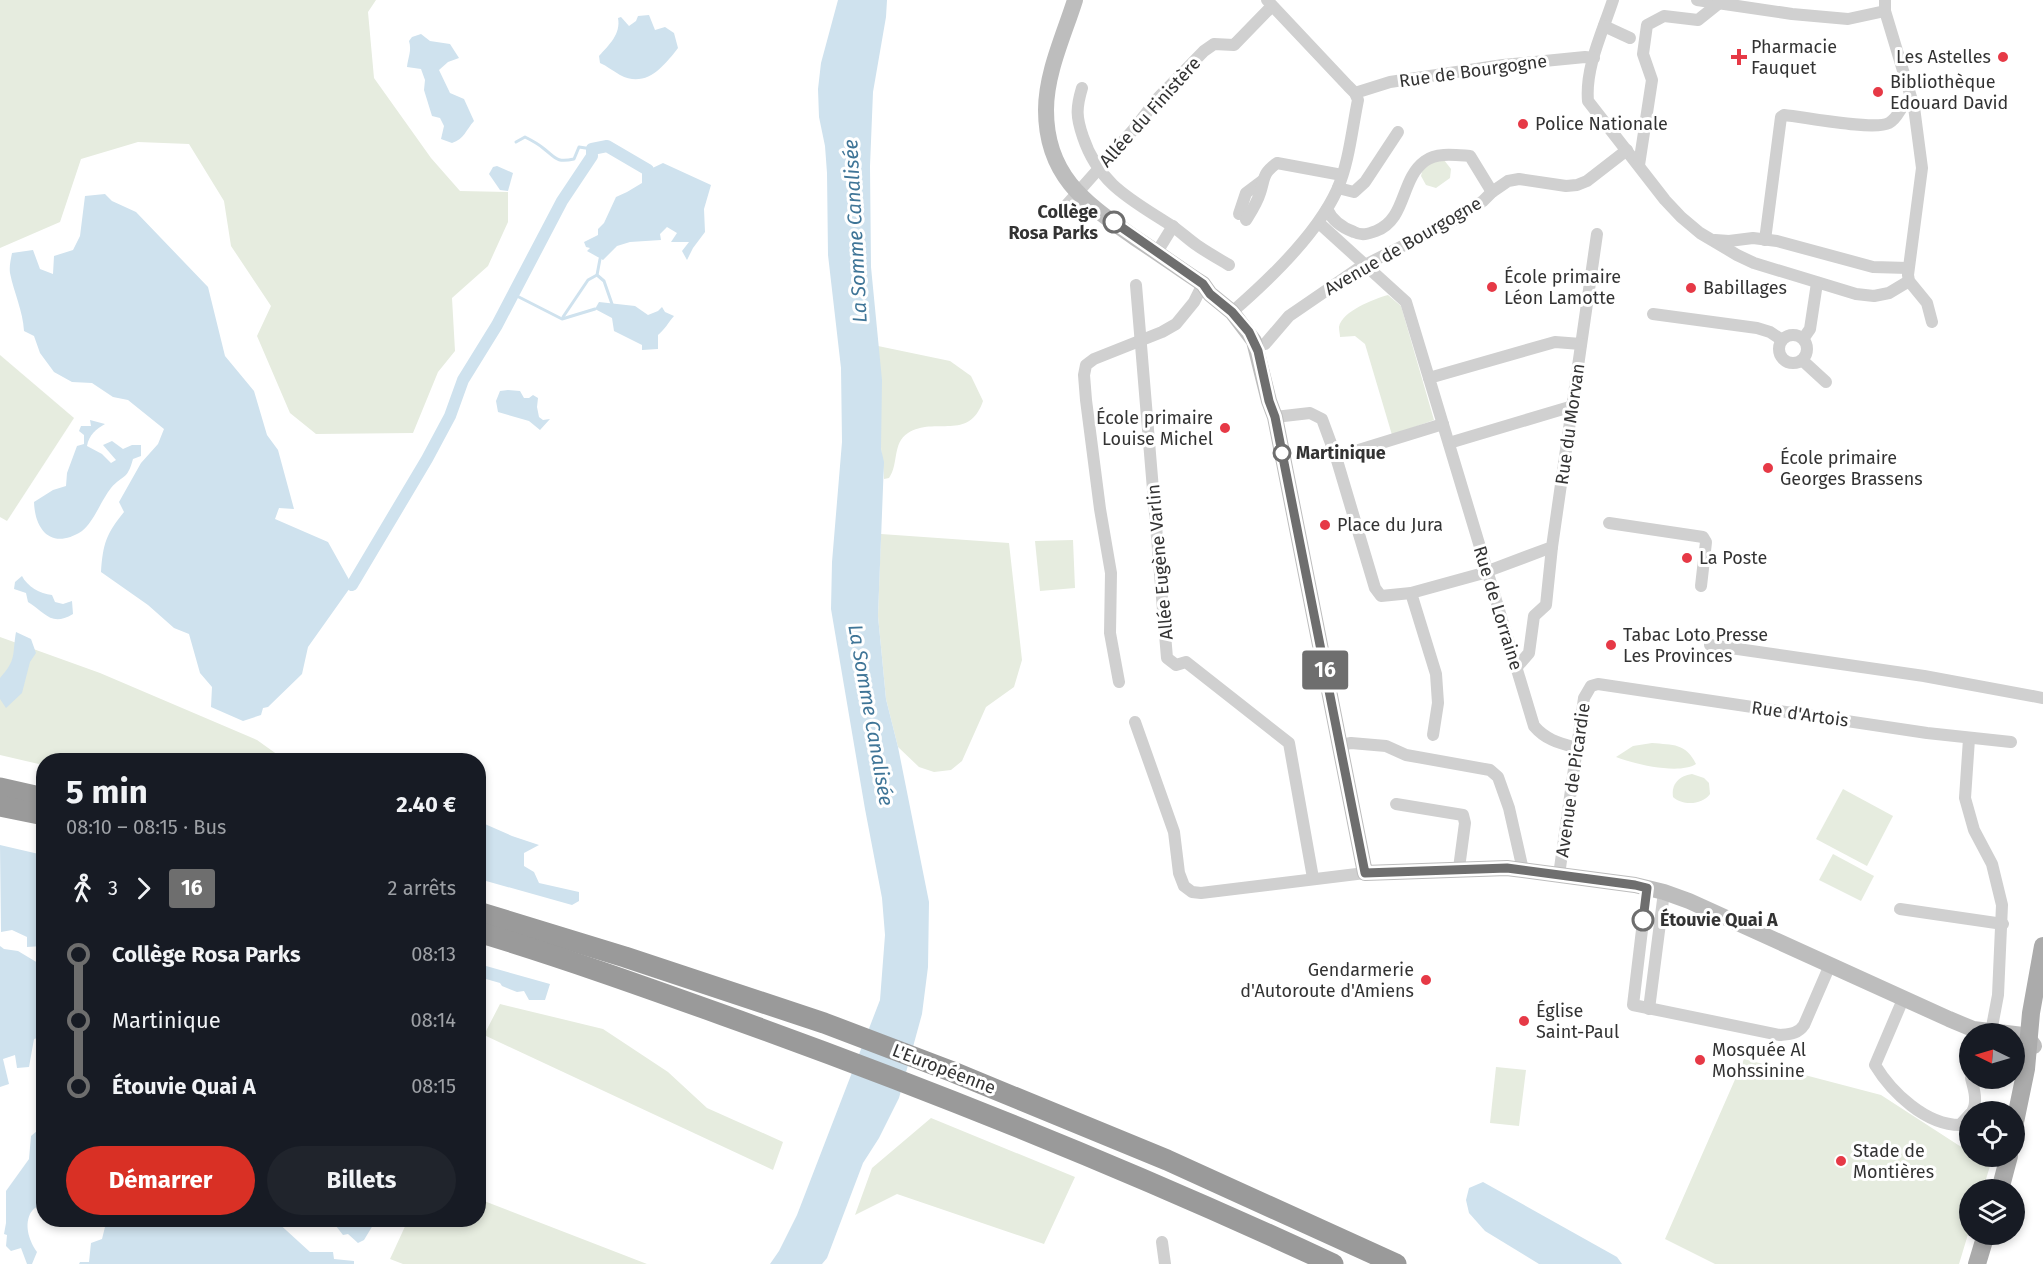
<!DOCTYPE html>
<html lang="fr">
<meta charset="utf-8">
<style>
:root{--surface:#171b24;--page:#20242c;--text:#f1f3f6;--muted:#9ea1a6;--accent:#d93025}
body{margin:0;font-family:"Fira Sans",sans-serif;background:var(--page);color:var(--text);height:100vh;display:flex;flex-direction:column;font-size:22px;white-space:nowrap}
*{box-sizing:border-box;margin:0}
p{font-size:20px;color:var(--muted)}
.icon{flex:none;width:33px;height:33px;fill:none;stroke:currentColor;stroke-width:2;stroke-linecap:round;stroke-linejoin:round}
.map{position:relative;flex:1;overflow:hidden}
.details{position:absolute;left:36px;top:753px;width:450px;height:474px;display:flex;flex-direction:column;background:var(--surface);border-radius:24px;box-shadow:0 3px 9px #0003}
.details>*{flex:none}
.badge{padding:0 12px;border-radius:4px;font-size:21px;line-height:39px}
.needle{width:39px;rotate:275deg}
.fabs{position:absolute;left:1959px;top:1023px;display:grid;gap:12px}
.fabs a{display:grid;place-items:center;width:66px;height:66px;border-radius:50%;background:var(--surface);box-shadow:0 3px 9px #0003;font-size:30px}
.map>.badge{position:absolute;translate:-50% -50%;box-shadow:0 0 0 3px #fff}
.legs{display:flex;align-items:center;gap:9px;height:66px;padding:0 30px;font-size:20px}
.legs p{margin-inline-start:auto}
.overview{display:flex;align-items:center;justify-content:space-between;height:102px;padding:0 30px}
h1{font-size:33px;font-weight:700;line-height:45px}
.cta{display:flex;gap:12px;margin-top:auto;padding:12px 30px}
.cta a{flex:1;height:69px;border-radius:36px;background:var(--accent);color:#fff;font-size:24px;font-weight:700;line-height:69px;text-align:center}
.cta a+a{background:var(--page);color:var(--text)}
ul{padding:0 30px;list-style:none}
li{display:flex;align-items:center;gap:21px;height:66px;font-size:22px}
li i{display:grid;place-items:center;width:9px;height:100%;margin:0 8px;background:currentColor}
li i::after{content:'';width:15px;height:15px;margin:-8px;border:4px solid;border-radius:50%;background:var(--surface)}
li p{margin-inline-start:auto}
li:first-child i{background:linear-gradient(#0000 50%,currentColor 0)}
li:last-child i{background:linear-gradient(currentColor 50%,#0000 0)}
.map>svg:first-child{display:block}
.green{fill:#e6ecdf}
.water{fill:#cfe2ee}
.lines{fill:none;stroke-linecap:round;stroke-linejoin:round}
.stream{stroke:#cfe2ee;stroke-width:3}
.canal{stroke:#cfe2ee;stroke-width:12}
.street{stroke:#d0d0d0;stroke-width:12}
.secondary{stroke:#bdbdbd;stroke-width:16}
.primary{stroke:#ababab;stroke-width:18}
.highway{stroke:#9a9a9a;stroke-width:21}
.line-1-casing{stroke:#fff;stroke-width:14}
.line-1{stroke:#6e6e6e;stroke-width:9}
.poi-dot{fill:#e63946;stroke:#fff;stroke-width:2}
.stop-1-dot{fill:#fff;stroke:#6e6e6e;stroke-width:3}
.labels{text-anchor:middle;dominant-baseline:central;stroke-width:6;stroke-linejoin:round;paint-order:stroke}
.poi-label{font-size:18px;fill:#333;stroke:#fff;text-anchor:start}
.street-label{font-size:18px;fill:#333;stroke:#fff}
.stop-label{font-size:18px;font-weight:bold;fill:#333;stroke:#fff;text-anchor:start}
.water-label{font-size:20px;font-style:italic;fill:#3f7597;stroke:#fff}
</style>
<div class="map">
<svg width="2043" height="1264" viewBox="0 0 2043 1264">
<rect width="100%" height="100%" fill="#fff"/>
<g class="green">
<path d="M0 0H376L368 12 374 78 431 158 460 191 508 192V222L488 266 452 298 455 351 438 372 413 433 316 434 290 413 257 336 271 306 231 246 224 201 189 144 138 142 81 159 60 222 0 248Z"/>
<path d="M1436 159 1444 160 1451 169 1450 178 1436 188 1426 185 1421 176 1423 168Z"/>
<path d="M1388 295 1401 306 1434 420 1392 435 1365 344 1355 336 1340 337C1340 334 1339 331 1339 327 1342 311 1374 299 1388 295Z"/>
<path d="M878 346 950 361 971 376 983 401C969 442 935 416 908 433 892 443 899 464 889 478L884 479C884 467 881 457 881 446 880 412 882 380 878 346Z"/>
<path d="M0 355 74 418 7 521 0 517Z"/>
<path d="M881 534 1009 543 1022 660 1014 687 986 707 962 761 951 770 934 772 919 767 898 747 886 699 878 616Z"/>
<path d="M1073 540 1075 588 1040 591 1035 541Z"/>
<path d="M0 637 100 673 257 740 285 760H44L43 765 0 755Z"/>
<path d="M1652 743C1673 745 1686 743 1696 764 1679 775 1634 764 1616 757L1633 746Z"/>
<path d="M1692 774 1704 778 1709 783 1710 794C1702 805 1683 806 1673 797 1671 784 1679 776 1692 774Z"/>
<path d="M1843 789 1893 816 1867 866 1816 839Z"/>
<path d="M1833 854 1874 876 1861 901 1819 880Z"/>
<path d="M500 1004 603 1029 668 1072 707 1108 783 1142 773 1170 484 1035Z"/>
<path d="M1744 1059 1881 1095 1969 1152 1970 1156 1977 1157 1990 1166 1983 1189 1970 1190 1969 1231 1959 1264H1715L1665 1239Z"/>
<path d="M1496 1067 1526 1070 1519 1126 1490 1123Z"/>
<path d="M931 1118 1075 1177 1044 1244 897 1194 855 1215 872 1168Z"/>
<path d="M479 1199 647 1264H403L390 1259 408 1220H478Z"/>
</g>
<g class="water">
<path d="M838 0H887L886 17 873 92 870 166 871 267 882 380 881 449 884 462 878 616 886 699 898 747 929 902 928 967 922 1014 899 1098 879 1138 863 1163 827 1258 822 1264H770L779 1251 797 1215 880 1000 885 935 882 898 865 809 831 609 832 562 842 442 841 368 828 255 827 173 825 146 819 117 818 89 821 63Z"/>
<path d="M649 15 655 30 665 27 674 33 678 48C664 66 646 89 620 75 613 71 607 66 600 63L599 56C609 45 621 34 618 18L621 17 629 26 636 21 638 16Z"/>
<path d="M421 34 430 41 450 44 459 58 448 62 439 70 450 93 464 99 474 121C466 130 464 139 452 143L441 139 444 126 440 118 432 116 424 90 425 80 421 69 407 67C408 57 412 51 409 41L412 37Z"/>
<path d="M663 163 711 185 704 209 705 232 693 248 687 260 682 251 689 242H671L677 233 667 227 660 234 661 240 630 242 617 246 603 260 587 251 590 248 586 247 584 242 598 235V229L604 223 616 197 627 192 642 183V173Z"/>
<path d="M497 166 513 173 508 191 500 190 489 174 493 167Z"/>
<path d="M105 194 112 201 136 212 208 287 225 356 254 391 267 435 278 450 294 509 279 508 275 519 328 542 352 585 308 647 302 674 268 707 263 708 261 715 243 721 211 707 212 687 200 673 189 634 174 628 148 605 101 572C103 544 106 534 124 512L119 502 141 463 158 444 164 429 128 400 113 397 92 383 72 382 54 372 40 353 34 336 24 331C23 311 14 293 10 273 9 266 11 259 12 253L33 250 40 269 53 274 54 256 73 250 80 236 85 196Z"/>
<path d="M599 302 635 306 648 315 658 311 662 307 665 312 674 316C668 323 665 329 658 335V349L642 350V345L614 331 612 318 595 309Z"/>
<path d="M508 390 520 391 524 398H529L533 395 538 398 537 407 539 417 543 420 550 419 540 430 529 421 498 412 496 401 500 391Z"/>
<path d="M90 420 105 424C96 429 89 435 87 446L102 454 111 463 116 460 103 445 112 441 123 449 132 445H141V456L133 459C127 481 123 474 111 488 102 499 93 523 82 531 53 550 35 532 34 502L53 490 66 486 67 473 77 446 84 444V435L79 431 81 426H91Z"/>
<path d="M22 576C27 586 40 594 52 595L55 602 63 604 72 601 73 614C51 627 46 613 28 602L26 593 14 589 15 582Z"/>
<path d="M16 632 31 639 36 653 30 662 22 693 6 708 0 699V678C17 659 12 655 16 632Z"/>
<path d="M478 821 512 836 539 845 524 853V866L534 872 539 883 579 892V901L572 905 479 879Z"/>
<path d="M0 845 43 855V949L42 946 27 947V937L12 930 1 932Z"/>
<path d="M0 946 4 949 18 951 43 966 44 1036 34 1039 29 1067 17 1068 15 1055 3 1059 9 1084 0 1087Z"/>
<path d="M479 964 550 984 545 1000H529L524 991 517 992 502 986 500 983 479 977Z"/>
<path d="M43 1126V1195C41 1208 35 1205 30 1214 24 1227 30 1242 37 1252L32 1264H27L21 1248 11 1251 6 1246 7 1235 4 1234 6 1223V1191L29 1159 31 1136Z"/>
<path d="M1483 1182 1617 1257 1622 1264H1539L1485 1231 1469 1213 1466 1200 1469 1188Z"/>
<path d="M115 1220H275L310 1252H333L334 1259 354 1261V1264H79L80 1262H89L91 1243 102 1239 106 1223H113Z"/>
<path d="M315 1220H376L364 1240 358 1243 348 1234 343 1235 336 1226 324 1225Z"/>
</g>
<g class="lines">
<g class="stream">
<path d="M516 142 525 137C531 140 537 143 543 148 556 158 556 163 574 159L579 147 592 149"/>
<path d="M600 259 597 275 604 281 612 304"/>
<path d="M513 294 562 319 595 309"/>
<path d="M563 317 588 280 597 275"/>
</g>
<path class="canal" d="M352 585 427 459 450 416 463 380 497 325 562 201 592 156V149L607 146 648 170"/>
<g class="street">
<path d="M1613 0C1603 31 1585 67 1588 101L1665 200 1681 217 1700 233 1737 255 1754 263 1856 294 1874 296 1889 293 1909 281"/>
<path d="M1697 0 1792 14 1848 19 1885 11"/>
<path d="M1885 0V11L1914 107 1922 168 1908 275 1909 281 1927 303 1932 322"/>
<path d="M1604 26 1630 38"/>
<path d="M1082 88C1076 108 1076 117 1083 137 1099 185 1132 200 1172 226 1181 232 1189 240 1198 246 1208 253 1219 259 1229 265"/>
<path d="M1355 93 1390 82 1503 65 1585 57 1594 58"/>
<path d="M1639 165 1652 80 1643 54 1647 25 1664 16 1698 20 1718 4"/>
<path d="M1338 188 1354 192 1365 182 1398 132"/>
<path d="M1063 209 1134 129 1158 98 1204 51 1214 44 1234 45 1272 6"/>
<path d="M1327 209C1332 220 1343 228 1354 232 1362 236 1368 234 1376 231 1407 219 1400 179 1425 161 1437 152 1456 155 1470 156L1492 192"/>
<path d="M1239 214 1246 193 1262 181"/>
<path d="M1246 220C1251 212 1257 203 1260 193 1265 178 1262 174 1277 163L1342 175"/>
<path d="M1319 223 1406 302 1429 378"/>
<path d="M1715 240 1729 241 1753 238 1777 241 1873 267 1908 268"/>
<path d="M1765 240 1781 117 1784 115C1805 117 1874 131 1889 123 1900 117 1898 107 1911 99"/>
<path d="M1157 252 1173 226"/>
<path d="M1136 285 1167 658 1176 665 1186 662 1289 743 1313 878"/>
<path d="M1232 312C1269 280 1317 234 1337 190 1349 163 1352 129 1358 100L1355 93 1348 86 1267 0"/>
<path d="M1653 314 1757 328 1770 332 1782 340"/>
<circle cx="1793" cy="349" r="14"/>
<path d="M1803 339 1810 329 1817 283"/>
<path d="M1265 344 1289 316 1359 268 1454 220 1483 201 1492 192 1508 181 1519 179 1566 186 1577 185 1587 181 1627 150"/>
<path d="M1802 360 1826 382"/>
<path d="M1275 417 1310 413 1322 419 1336 457"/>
<path d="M1443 424 1336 457 1375 588 1381 596 1411 593 1480 574 1552 547 1597 234"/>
<path d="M1449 443 1573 406"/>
<path d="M1609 523 1703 537 1706 542 1701 586"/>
<path d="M1411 593 1436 674 1438 703 1433 735"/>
<path d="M1710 645 1924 676 2043 698"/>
<path d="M1516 668 1529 653 1534 616 1546 605 1552 547"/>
<path d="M1119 682 1110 633 1111 573 1100 509 1086 400 1084 375 1086 365 1094 359 1162 332 1176 324 1194 302 1203 284"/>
<path d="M1135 722 1174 832 1179 873 1184 886 1192 892 1201 893 1365 873"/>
<path d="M1969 739 1965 798 1974 830 1992 864 2002 905 1998 995 1991 1032"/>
<path d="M1340 745 1351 743 1386 746 1406 755 1490 770 1498 777 1509 808 1523 870"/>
<path d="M1577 748C1559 743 1546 740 1534 726L1429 378 1555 342 1581 344"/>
<path d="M1396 804 1463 815 1465 823 1459 868"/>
<path d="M1559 875 1584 698 1591 686 1598 684 1927 733 2011 742"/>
<path d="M1647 888 1633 1005 1780 1035C1790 1034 1798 1034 1804 1025L1830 965"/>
<path d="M1900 909 2003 924"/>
<path d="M1904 997 1875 1065C1892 1093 1926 1125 1960 1125L1970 1114"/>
<path d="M1649 1009 1664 892"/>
<path d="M1971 1078C1974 1089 1978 1102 1972 1112"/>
<path d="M1162 1242 1165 1264"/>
</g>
<path class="secondary" d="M1075 0C1064 35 1046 73 1046 110 1046 177 1086 203 1135 238 1158 253 1180 269 1203 284L1210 294 1232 312 1254 341 1269 401 1275 417 1365 873 1507 868 1635 885 1664 892 1689 901 1949 1019 1973 1029 2023 1035 2029 1039 2034 1046H2014"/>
<g class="primary">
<path d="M2014 1127 2026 1069 2031 1013 2043 946"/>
<path d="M2000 1190 2009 1156"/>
<path d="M1977 1264 1986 1234"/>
</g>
<g class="highway">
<path d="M0 788 44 798"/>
<path d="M0 806 44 815"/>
<path d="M478 912 625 957 824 1023 953 1072 1167 1160 1396 1264"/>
<path d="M478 932C561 957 642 986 723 1015 930 1089 1133 1171 1333 1264"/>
</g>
</g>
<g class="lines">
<defs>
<path id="line-1" d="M1114 222 1203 284 1210 294 1232 312 1249 332 1258 351 1269 401 1275 417 1365 873 1507 868 1635 885 1647 888 1643 920"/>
</defs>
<use href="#line-1" class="line-1-casing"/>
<use href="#line-1" class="line-1"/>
</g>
<g class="poi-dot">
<path d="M1736 48h6v6h6v6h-6v6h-6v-6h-6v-6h6z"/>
<circle cx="2003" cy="57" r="6"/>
<circle cx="1878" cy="92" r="6"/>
<circle cx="1523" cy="124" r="6"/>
<circle cx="1492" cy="287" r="6"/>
<circle cx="1691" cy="288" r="6"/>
<circle cx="1225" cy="428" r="6"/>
<circle cx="1768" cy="468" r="6"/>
<circle cx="1325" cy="525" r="6"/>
<circle cx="1687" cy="558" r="6"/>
<circle cx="1611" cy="645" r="6"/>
<circle cx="1426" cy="980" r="6"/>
<circle cx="1524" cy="1021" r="6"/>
<circle cx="1700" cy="1060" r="6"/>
<circle cx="1841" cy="1161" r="6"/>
</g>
<g class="stop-1-dot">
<circle cx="1114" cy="222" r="10"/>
<circle cx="1282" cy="453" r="8"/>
<circle cx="1643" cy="920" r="10"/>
</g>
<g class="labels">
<g class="poi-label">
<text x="1751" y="47">Pharmacie<tspan x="1751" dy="21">Fauquet</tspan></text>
<text x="1991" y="57" text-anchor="end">Les Astelles</text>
<text x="1890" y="82">Bibliothèque<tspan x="1890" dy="21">Edouard David</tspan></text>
<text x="1535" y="124">Police Nationale</text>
<text x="1504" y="277">École primaire<tspan x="1504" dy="21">Léon Lamotte</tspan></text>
<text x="1703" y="288">Babillages</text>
<text x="1213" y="418" text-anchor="end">École primaire<tspan x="1213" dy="21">Louise Michel</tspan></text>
<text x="1780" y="458">École primaire<tspan x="1780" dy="21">Georges Brassens</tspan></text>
<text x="1337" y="525">Place du Jura</text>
<text x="1699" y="558">La Poste</text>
<text x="1623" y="635">Tabac Loto Presse<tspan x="1623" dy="21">Les Provinces</tspan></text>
<text x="1414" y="970" text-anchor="end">Gendarmerie<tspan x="1414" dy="21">d'Autoroute d'Amiens</tspan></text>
<text x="1536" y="1011">Église<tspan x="1536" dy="21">Saint-Paul</tspan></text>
<text x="1712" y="1050">Mosquée Al<tspan x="1712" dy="21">Mohssinine</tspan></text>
<text x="1853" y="1151">Stade de<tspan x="1853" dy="21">Montières</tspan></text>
</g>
<g class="street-label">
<text transform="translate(1473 71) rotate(-8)">Rue de Bourgogne</text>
<text transform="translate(1150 112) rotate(-48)">Allée du Finistère</text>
<text transform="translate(1403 246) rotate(-30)">Avenue de Bourgogne</text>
<text transform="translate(1570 424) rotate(-82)">Rue du Morvan</text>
<text transform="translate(1160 562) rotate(-95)">Allée Eugène Varlin</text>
<text transform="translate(1498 608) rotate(73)">Rue de Lorraine</text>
<text transform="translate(1800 714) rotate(8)">Rue d'Artois</text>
<text transform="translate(1573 780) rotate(-82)">Avenue de Picardie</text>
<text transform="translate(944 1069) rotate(21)">L'Européenne</text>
</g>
<g class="stop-label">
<text x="1098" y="212" text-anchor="end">Collège<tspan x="1098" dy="21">Rosa Parks</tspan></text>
<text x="1296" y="453">Martinique</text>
<text x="1660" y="920">Étouvie Quai A</text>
</g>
<g class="water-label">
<text transform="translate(855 231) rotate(-93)">La Somme Canalisée</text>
<text transform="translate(871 715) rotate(80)">La Somme Canalisée</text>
</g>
</g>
</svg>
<div class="fabs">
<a><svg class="needle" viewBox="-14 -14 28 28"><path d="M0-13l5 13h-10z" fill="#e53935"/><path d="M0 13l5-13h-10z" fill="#9ea1a6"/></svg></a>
<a><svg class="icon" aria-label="locate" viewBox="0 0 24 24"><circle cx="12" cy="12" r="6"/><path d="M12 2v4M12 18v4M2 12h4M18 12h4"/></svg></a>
<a><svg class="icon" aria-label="layers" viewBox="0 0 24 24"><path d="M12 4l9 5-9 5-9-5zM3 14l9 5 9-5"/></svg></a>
</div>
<b class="badge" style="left:1325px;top:670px;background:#6e6e6e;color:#fff">16</b>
<section class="details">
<div class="overview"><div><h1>5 min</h1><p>08:10 – 08:15 · Bus</p></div><b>2.40 €</b></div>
<div class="legs"><svg class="icon" aria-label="walk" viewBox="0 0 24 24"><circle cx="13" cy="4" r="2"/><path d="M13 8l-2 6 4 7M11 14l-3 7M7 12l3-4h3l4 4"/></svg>3<svg class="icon" aria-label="forward" viewBox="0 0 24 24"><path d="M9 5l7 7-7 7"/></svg><b class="badge" style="background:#6e6e6e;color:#fff">16</b><p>2 arrêts</p></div>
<ul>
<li><i style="color:#6e6e6e"></i><b>Collège Rosa Parks</b><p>08:13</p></li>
<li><i style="color:#6e6e6e"></i><span>Martinique</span><p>08:14</p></li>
<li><i style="color:#6e6e6e"></i><b>Étouvie Quai A</b><p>08:15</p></li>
</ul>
<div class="cta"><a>Démarrer</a><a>Billets</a></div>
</section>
</div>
